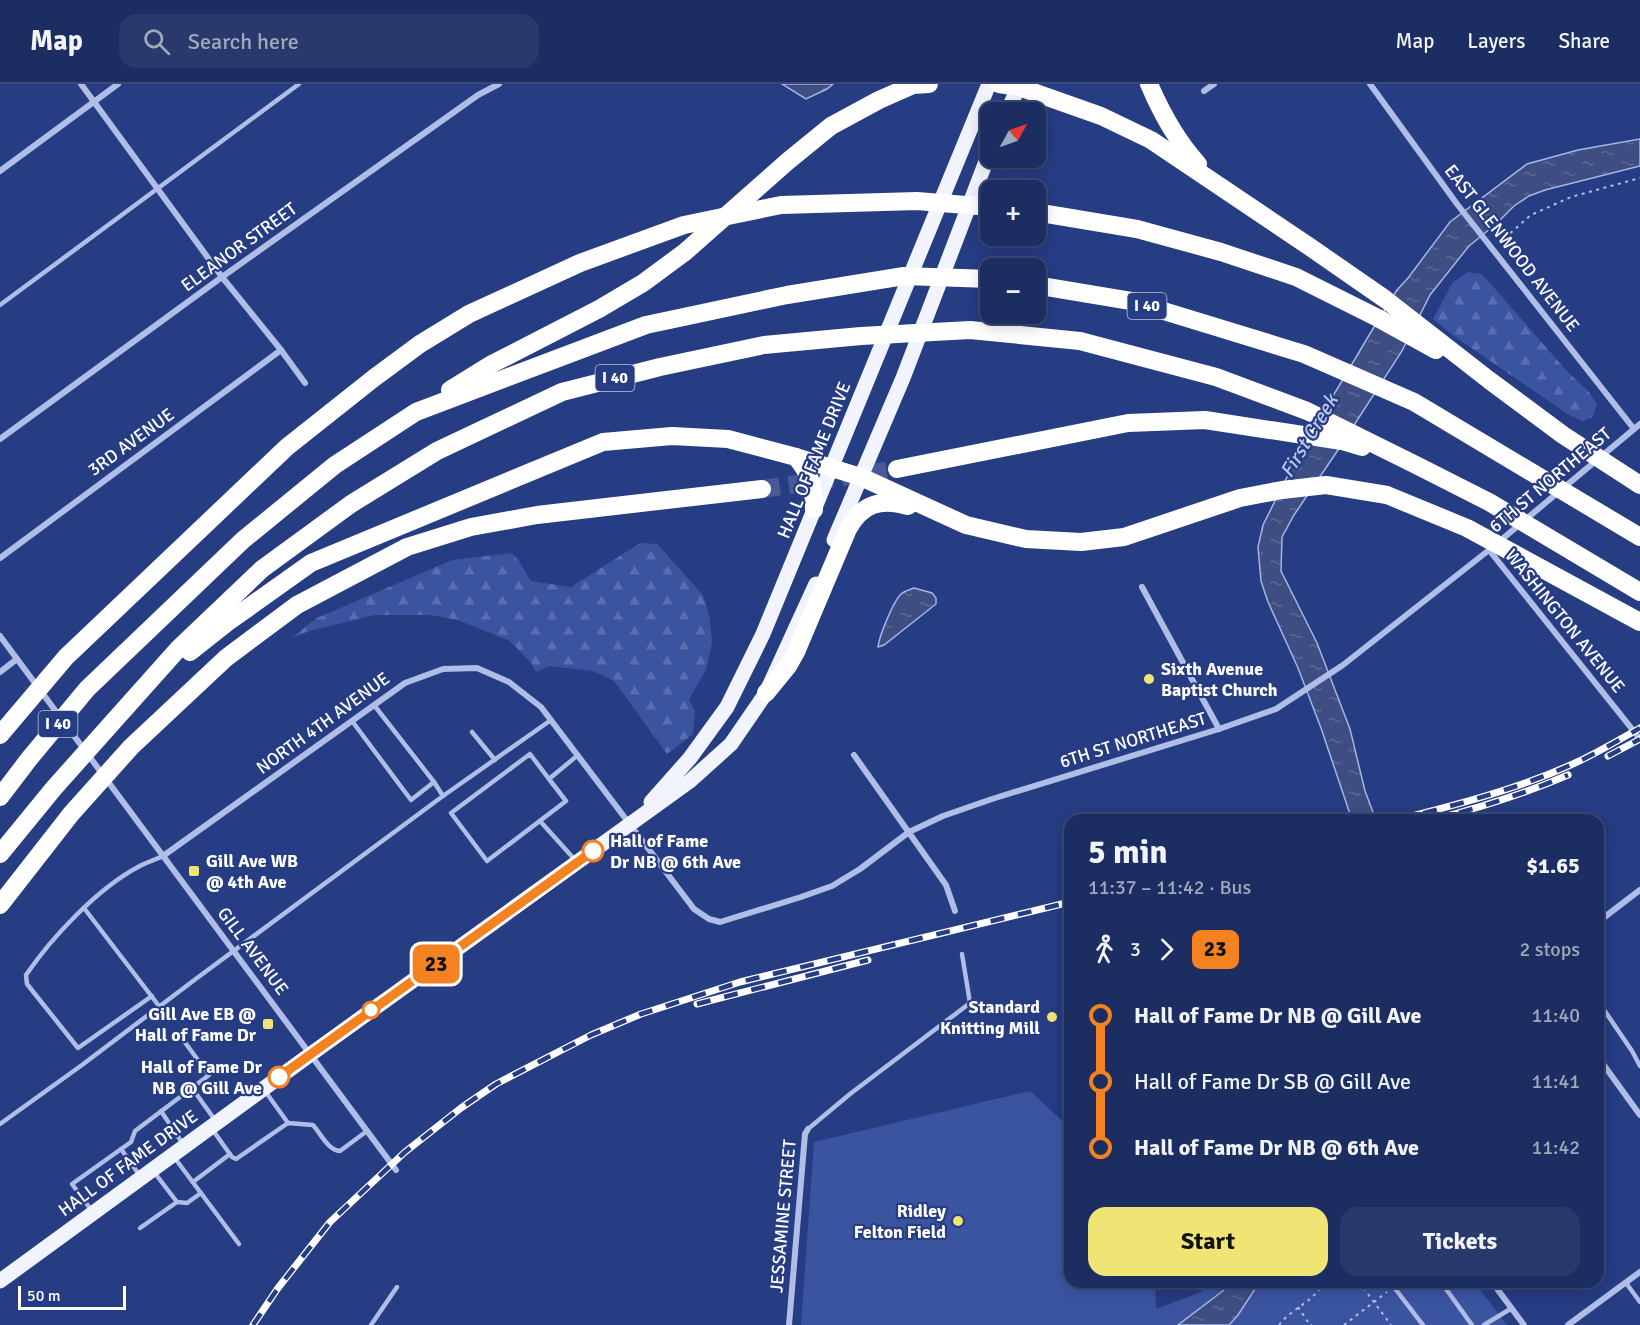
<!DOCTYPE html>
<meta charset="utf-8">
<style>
:root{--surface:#1c2d62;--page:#29396b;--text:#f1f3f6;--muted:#a0a8be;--line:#3a4977;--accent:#f0e574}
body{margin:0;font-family:Signika,sans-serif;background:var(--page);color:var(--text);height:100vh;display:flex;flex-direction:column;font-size:22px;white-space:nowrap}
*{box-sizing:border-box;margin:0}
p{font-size:20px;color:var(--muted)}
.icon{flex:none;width:33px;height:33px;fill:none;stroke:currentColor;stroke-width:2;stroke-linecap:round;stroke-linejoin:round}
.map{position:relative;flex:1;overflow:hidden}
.panel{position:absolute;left:1064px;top:730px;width:540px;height:474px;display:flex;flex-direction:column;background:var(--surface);border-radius:18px;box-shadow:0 3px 15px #0003,0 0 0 2px var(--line)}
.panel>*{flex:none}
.badge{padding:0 12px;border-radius:9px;font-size:21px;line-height:39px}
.needle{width:39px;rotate:50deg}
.tools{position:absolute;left:980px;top:18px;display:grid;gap:12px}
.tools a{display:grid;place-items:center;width:66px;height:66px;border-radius:12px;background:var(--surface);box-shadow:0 3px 15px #0003,0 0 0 2px var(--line);font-size:30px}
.scale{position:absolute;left:18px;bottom:15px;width:108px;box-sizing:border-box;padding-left:6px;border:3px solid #fff;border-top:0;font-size:16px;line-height:21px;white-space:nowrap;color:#fff;-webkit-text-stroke:4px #263c83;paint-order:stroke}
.map>.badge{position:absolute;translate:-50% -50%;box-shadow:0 0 0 3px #fff}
.legs{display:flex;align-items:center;gap:9px;height:66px;padding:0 24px;font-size:20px}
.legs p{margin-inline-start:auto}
.headline{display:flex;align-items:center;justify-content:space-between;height:102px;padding:0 24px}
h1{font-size:33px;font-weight:800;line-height:45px}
.action{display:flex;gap:12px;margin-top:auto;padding:12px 24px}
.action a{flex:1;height:69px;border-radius:18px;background:var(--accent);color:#111;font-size:24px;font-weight:800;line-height:69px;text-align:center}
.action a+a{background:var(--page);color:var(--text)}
ul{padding:0 24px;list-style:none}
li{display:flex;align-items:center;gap:21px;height:66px;font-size:22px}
li i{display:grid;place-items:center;width:9px;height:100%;margin:0 8px;background:currentColor}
li i::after{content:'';width:15px;height:15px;margin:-8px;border:4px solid;border-radius:50%;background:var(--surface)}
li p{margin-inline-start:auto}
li:first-child i{background:linear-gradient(#0000 50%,currentColor 0)}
li:last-child i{background:linear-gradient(currentColor 50%,#0000 0)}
header{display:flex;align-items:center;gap:36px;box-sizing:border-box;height:84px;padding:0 30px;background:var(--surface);border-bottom:2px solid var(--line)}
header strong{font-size:28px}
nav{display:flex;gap:33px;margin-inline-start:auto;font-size:21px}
.search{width:420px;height:54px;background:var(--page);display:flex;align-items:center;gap:15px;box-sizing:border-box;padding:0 21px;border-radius:18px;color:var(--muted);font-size:22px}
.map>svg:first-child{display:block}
.green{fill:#3b54a0}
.forest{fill:url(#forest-firs)}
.water{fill:url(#water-ripples);stroke:#a4b5e8;stroke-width:1.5}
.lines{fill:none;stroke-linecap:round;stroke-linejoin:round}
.motorway-tunnel{stroke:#475996;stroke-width:18;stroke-dasharray:18 9;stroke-linecap:butt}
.path{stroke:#afbde7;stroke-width:2;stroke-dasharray:3 4.5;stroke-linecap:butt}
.service{stroke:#afbde7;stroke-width:4.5}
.minor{stroke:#afbde7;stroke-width:6}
.primary{stroke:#f1f3fd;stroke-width:15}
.motorway{stroke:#fff;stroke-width:18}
.rail-casing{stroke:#fff;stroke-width:7}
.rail{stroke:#263c83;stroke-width:4.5;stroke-dasharray:14;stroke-linecap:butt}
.line-1-casing{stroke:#fff;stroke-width:14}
.line-1{stroke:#f58220;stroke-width:9}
.poi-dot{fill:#f0e574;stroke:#263c83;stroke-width:2}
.stop-1-dot{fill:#fff;stroke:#f58220;stroke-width:3}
.labels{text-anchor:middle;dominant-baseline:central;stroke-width:4.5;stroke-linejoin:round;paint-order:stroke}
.shield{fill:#263c83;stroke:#bec4da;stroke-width:1.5}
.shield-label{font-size:16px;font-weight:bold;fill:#fff}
.street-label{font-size:18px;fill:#fff;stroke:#263c83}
.poi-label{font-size:18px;font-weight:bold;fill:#fff;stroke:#263c83;text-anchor:end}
.stop-label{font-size:18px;font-weight:bold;fill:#fff;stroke:#263c83;text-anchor:start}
.water-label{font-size:20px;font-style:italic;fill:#bbc8ef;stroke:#263c83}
</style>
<header>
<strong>Map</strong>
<div class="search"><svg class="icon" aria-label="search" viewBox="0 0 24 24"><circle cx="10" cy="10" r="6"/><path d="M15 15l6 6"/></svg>Search here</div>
<nav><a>Map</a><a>Layers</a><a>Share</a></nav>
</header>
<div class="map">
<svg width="1640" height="1241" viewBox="0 0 1640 1241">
<defs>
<pattern id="forest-firs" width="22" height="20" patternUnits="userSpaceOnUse" patternTransform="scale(1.5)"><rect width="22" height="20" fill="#3b54a0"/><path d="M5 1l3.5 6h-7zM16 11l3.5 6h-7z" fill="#586eae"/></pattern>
<pattern id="water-ripples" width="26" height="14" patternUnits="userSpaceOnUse" patternTransform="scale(1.5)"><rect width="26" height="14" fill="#3e4e82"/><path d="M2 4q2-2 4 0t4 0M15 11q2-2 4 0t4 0" fill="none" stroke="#5b6995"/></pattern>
</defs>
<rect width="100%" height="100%" fill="#263c83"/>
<path class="green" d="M1030 1007 1069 1043 1070 1198 1155 1199 1156 1225 1201 1208 1214 1199H1475L1507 1241H801L814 1058Z"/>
<g class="forest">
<path d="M1468 188 1482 190 1566 286 1588 307 1597 320 1593 333 1583 337 1569 331 1451 250 1433 235 1453 198Z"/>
<path d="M640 459 657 460 703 511 710 535 712 559 706 586 689 615 695 627 693 650 667 670 614 597 593 587 549 582 536 588 531 579 510 557 458 536 429 531H375L309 547 291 554 317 534 452 476 512 469 519 477 531 497 571 503Z"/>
</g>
<g class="water">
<path d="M782 0H833L827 5 806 15Z"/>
<path d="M1640 55V82L1545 106 1529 112 1514 122 1496 140 1469 162 1430 211 1402 267 1336 369 1294 431 1282 453 1281 487 1317 559 1350 645 1365 707 1376 736H1352L1321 644 1298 584 1268 518 1261 497 1258 463 1263 441 1299 369 1371 248 1397 206 1408 194 1450 138 1527 80 1578 66Z"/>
<path d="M914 504 932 509 936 514V520L884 561 878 563C879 552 893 519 900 511 904 507 909 506 914 504Z"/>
<path d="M1229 1199H1259L1238 1231 1229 1241H1178L1224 1206Z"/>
</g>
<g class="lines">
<path class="motorway-tunnel" d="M762 405 897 385"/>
<g class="path">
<path d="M1499 159 1531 131 1571 113 1640 94"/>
<path d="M1359 1198 1391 1241"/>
<path d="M1298 1223 1310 1241H1312"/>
<path d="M1279 1241C1293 1223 1313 1219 1324 1198"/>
<path d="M1344 1241 1387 1208"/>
</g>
<g class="service">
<path d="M0 221 299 0"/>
<path d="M352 637 411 716 434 698 374 621"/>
<path d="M472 648 495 676"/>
<path d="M549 695 566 717 487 777 451 729 530 670 549 695 578 671"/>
<path d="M434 698 443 712"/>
<path d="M540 737 576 777"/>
<path d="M84 824 159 922"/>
<path d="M152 912 78 964 27 900 26 891C52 853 97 805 138 783 146 778 155 776 163 772"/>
<path d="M1598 917 1632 967 1640 982"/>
<path d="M181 953 209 991 192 1004"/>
<path d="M265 1007 288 1039"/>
<path d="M161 1027 183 1060"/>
<path d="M0 1040 82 981 197 894 443 712 551 636"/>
<path d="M212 1045 232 1073 236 1075 288 1039 313 1041C321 1050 328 1066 340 1067L367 1047"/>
<path d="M808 1045 850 1010 970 919 962 870"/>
<path d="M121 1065 140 1092"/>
<path d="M174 1073 239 1160"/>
<path d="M193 1098 230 1070"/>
<path d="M177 1118 187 1119 201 1109"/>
<path d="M92 1127 72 1100 131 1058 135 1047 192 1004 215 1036"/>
<path d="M140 1144 177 1118 154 1088"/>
<path d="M1390 1198 1423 1241"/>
<path d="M1441 1198 1472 1241"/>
<path d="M1626 1199 1640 1218"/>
<path d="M371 1241 397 1203"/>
<path d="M1484 1241 1512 1224"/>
</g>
<g class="minor">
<path d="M81 0 222 193 281 266 305 299"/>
<path d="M1370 0 1457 120 1634 345"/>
<path d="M1204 7 1214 0"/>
<path d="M0 87 118 0"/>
<path d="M0 355 222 193 478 11 499 0"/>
<path d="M1489 466 1640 655"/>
<path d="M0 474 281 266"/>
<path d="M1142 503 1219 645"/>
<path d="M0 552 396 1086"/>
<path d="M0 588 17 575"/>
<path d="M854 671 946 801 955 827"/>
<path d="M163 772 405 599 443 585 477 584 509 598 541 623 694 825 709 835 720 838 801 813 832 802 860 785 909 748 943 732 992 715 1219 645 1276 625 1343 581 1489 466 1640 340"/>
<path d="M1598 838 1640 806"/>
<path d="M1598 973 1640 1031"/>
<path d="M1492 1198 1524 1241"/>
<path d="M789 1241 805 1050 808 1045"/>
<path d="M1568 1241 1640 1188"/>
</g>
<g class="primary">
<path d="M1007 28 1020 0"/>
<path d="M834 456 903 294 990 67"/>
<path d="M651 718 690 674 727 623 763 550 989 0"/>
<path d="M0 1197 311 970 690 697 731 660 766 609 816 500"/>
</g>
<g class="motorway">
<path d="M999 0 1019 3 1101 32 1151 56 1310 163 1385 215 1489 296 1563 351 1640 401"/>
<path d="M1149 0C1162 30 1176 56 1198 80"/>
<path d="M1035 128 1137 145 1221 168 1296 193 1378 234 1436 266"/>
<path d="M1035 201 1131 217 1304 270 1414 318 1640 453"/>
<path d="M450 306 492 280 599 225 643 199 685 168 788 77 831 42 879 16 913 1 929 0"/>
<path d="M796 373C811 392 814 402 814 426"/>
<path d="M897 385 1128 339 1205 336 1342 357 1362 363"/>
<path d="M190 568 228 538 311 479 603 358 672 352 728 355 796 373 861 393 966 441 1026 455 1081 458 1124 453 1240 414 1282 406 1326 401 1387 411 1467 444 1640 538"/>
<path d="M766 609 788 582 796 568 848 445C862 420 880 414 908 422"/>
<path d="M0 651 66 573 287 363 374 294 420 260 469 230 580 179 684 141 781 121 917 117 990 123"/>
<path d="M0 713 29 675 87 605 243 456 335 381 416 328 646 241 787 211 904 192 990 195"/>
<path d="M0 770 54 704 179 564 262 485 351 420 437 367 562 308 660 283 764 261 861 252 970 246 1080 257 1216 293 1307 327 1416 381 1489 418 1640 508"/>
<path d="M0 821 71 730 131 663 226 574 297 521 407 463 471 443 537 431 762 405"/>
</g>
<defs>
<g id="rail">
<path d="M1608 672 1640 655"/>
<path d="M1396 736C1456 721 1518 705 1575 679 1597 669 1619 656 1640 644"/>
<path d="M1432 736C1478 724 1524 710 1568 691"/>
<path d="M697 920 868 876"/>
<path d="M253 1241 278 1204 330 1138 405 1068 461 1024 496 1000 591 951 641 930 740 898 1070 818"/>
</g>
</defs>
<use href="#rail" class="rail-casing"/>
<use href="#rail" class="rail"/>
</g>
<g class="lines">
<defs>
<path id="line-1" d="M279 993 593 767"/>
</defs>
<use href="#line-1" class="line-1-casing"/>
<use href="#line-1" class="line-1"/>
</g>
<g class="poi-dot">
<circle cx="1149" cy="595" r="6"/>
<rect x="188" y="781" width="12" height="12" rx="3"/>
<circle cx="1052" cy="933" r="6"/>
<rect x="262" y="934" width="12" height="12" rx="3"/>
<circle cx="958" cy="1137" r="6"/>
</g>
<g class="stop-1-dot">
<circle cx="593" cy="767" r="10"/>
<circle cx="371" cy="926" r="8"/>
<circle cx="279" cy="993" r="10"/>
</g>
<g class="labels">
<g class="shield">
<rect x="1127.5" y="209" width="39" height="26" rx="4.5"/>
<rect x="595.5" y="281" width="39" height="26" rx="4.5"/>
<rect x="38.5" y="627" width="39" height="26" rx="4.5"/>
</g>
<g class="shield-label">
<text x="1147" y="222">I 40</text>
<text x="615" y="294">I 40</text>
<text x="58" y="640">I 40</text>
</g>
<g class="street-label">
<text transform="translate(239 163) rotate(-36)">ELEANOR STREET</text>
<text transform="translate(1512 164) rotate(52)">EAST GLENWOOD AVENUE</text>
<text transform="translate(131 358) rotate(-36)">3RD AVENUE</text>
<text transform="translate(814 376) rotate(-68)">HALL OF FAME DRIVE</text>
<text transform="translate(1550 396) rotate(-40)">6TH ST NORTHEAST</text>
<text transform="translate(1565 537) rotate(51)">WASHINGTON AVENUE</text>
<text transform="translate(323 639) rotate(-36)">NORTH 4TH AVENUE</text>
<text transform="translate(1133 656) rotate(-17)">6TH ST NORTHEAST</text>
<text transform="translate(253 867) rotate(53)">GILL AVENUE</text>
<text transform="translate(128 1079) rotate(-36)">HALL OF FAME DRIVE</text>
<text transform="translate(783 1132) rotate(-85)">JESSAMINE STREET</text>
</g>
<g class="poi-label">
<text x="1161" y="585" text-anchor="start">Sixth Avenue<tspan x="1161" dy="21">Baptist Church</tspan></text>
<text x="206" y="777" text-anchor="start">Gill Ave WB<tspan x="206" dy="21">@ 4th Ave</tspan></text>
<text x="1040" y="923">Standard<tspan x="1040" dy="21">Knitting Mill</tspan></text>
<text x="256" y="930">Gill Ave EB @<tspan x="256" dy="21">Hall of Fame Dr</tspan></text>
<text x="946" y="1127">Ridley<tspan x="946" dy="21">Felton Field</tspan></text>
</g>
<g class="stop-label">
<text x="610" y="757">Hall of Fame<tspan x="610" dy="21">Dr NB @ 6th Ave</tspan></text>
<text x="262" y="983" text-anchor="end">Hall of Fame Dr<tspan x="262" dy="21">NB @ Gill Ave</tspan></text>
</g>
<g class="water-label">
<text transform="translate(1309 352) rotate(-59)">First Creek</text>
</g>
</g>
</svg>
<div class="tools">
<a><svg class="needle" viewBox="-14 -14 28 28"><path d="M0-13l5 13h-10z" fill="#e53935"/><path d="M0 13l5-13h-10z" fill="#a0a8be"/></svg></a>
<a>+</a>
<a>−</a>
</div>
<div class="scale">50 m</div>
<b class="badge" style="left:436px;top:880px;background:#f58220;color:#111">23</b>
<section class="panel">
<div class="headline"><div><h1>5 min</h1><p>11:37 – 11:42 · Bus</p></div><b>$1.65</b></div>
<div class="legs"><svg class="icon" aria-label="walk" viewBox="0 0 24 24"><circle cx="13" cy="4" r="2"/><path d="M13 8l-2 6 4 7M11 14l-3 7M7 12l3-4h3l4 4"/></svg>3<svg class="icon" aria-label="forward" viewBox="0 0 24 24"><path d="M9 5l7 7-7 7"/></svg><b class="badge" style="background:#f58220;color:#111">23</b><p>2 stops</p></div>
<ul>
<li><i style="color:#f58220"></i><b>Hall of Fame Dr NB @ Gill Ave</b><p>11:40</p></li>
<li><i style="color:#f58220"></i><span>Hall of Fame Dr SB @ Gill Ave</span><p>11:41</p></li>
<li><i style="color:#f58220"></i><b>Hall of Fame Dr NB @ 6th Ave</b><p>11:42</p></li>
</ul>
<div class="action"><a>Start</a><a>Tickets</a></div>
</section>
</div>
